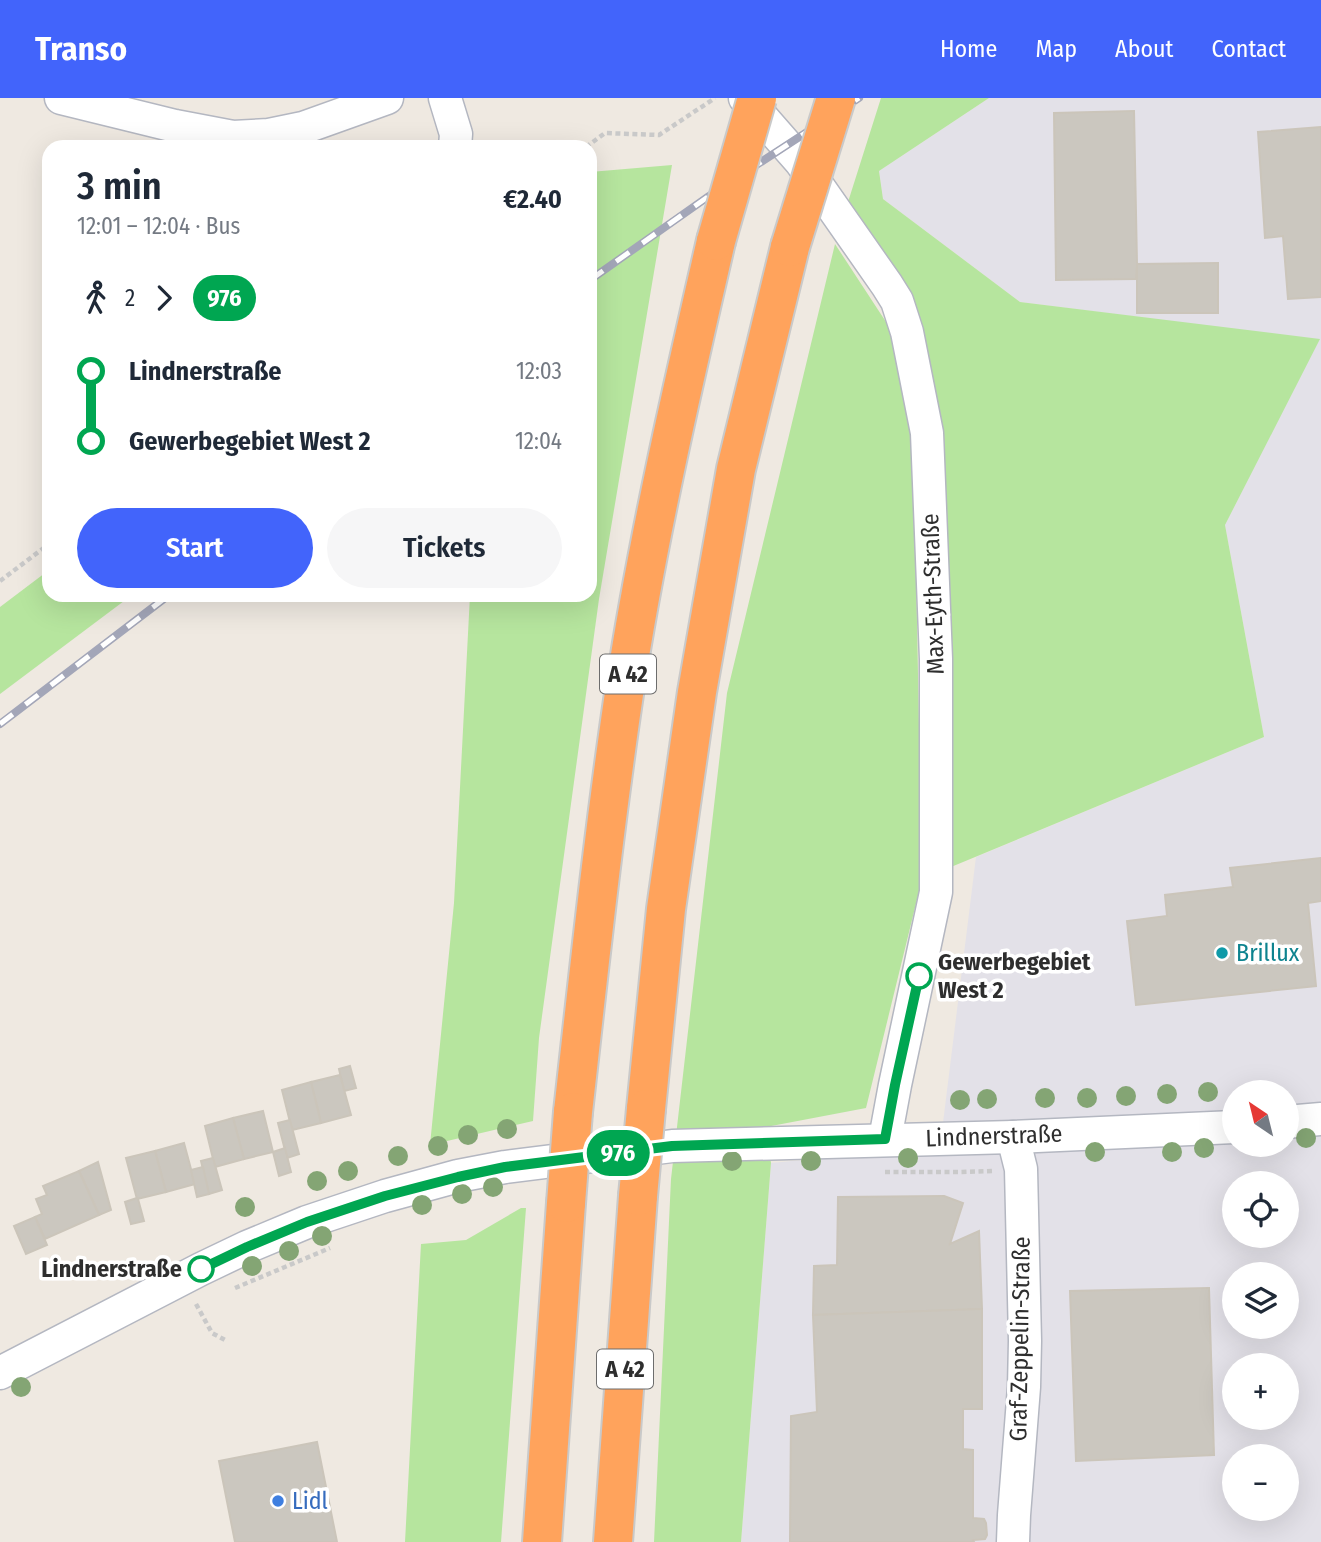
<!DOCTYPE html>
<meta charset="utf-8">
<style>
:root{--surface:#fff;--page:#f6f6f7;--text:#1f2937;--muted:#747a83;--accent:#4264fb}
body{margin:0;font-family:"Fira Sans Condensed",sans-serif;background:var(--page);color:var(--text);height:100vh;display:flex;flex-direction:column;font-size:26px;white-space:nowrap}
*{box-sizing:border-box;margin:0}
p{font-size:23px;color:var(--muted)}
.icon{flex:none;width:38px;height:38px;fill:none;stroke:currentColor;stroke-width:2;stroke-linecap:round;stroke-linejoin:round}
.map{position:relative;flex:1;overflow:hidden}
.drawer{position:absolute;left:42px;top:42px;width:555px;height:462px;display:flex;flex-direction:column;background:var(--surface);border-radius:21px;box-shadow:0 7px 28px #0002}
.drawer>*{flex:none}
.badge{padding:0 14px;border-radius:23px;font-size:24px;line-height:46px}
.needle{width:46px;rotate:325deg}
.tools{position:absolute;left:1222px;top:982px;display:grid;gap:14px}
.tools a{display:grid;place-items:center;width:77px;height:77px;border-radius:50%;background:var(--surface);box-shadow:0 7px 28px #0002;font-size:35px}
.map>.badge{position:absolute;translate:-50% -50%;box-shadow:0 0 0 4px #fff}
.legs{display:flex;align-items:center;gap:10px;height:77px;padding:0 35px;font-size:23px}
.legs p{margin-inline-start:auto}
.headline{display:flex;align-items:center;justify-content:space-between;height:119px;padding:0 35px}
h1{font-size:38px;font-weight:600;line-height:52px}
.primary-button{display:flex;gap:14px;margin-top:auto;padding:14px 35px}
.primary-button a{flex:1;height:80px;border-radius:42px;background:var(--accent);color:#fff;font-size:28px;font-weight:600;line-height:80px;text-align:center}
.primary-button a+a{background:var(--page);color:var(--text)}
ul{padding:0 35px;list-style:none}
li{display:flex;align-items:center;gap:24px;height:70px;font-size:26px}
li i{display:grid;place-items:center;width:10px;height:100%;margin:0 9px;background:currentColor}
li i::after{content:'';width:18px;height:18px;margin:-9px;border:5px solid;border-radius:50%;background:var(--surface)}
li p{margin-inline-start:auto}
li:first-child i{background:linear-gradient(#0000 50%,currentColor 0)}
li:last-child i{background:linear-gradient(currentColor 50%,#0000 0)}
header{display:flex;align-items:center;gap:42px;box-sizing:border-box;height:98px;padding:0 35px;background:var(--accent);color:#fff}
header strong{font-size:33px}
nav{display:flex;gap:38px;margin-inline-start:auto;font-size:24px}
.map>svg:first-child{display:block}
.industrial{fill:#e3e1e8;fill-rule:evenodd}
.green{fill:#b6e59e}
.building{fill:#cbc7bf;stroke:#cbc5ba;stroke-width:2}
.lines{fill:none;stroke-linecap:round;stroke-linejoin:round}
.minor-casing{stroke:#b4b7c1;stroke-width:35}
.highway-casing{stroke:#c9c9c9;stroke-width:42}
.path{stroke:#c9c9c9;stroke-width:4.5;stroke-dasharray:5 3.5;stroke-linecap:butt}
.minor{stroke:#fff;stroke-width:32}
.highway{stroke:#ffa35c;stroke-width:38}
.rail-casing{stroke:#a3a6b8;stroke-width:8}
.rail{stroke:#fff;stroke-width:5;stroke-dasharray:16;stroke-linecap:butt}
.highway-bridge-casing{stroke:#c9c9c9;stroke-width:42;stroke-linecap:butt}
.highway-bridge{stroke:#ffa35c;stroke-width:38}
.tree{fill:#84a574}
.line-1-casing{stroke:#fff;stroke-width:16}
.line-1{stroke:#00a651;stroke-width:10}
.culture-dot{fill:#0f9aa8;stroke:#fff;stroke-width:2.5}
.stop-1-dot{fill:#fff;stroke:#00a651;stroke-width:3.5}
.shop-dot{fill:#3f7fe0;stroke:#fff;stroke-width:2.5}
.labels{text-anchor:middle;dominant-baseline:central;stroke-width:7;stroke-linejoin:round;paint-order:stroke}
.shield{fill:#fff;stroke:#6d6d6d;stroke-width:2}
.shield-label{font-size:23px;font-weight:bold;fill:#2e2e2e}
.street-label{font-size:24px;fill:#2e2e2e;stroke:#fff}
.culture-label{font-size:24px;fill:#0d838f;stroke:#fff;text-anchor:start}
.stop-label{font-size:24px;font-weight:bold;fill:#2e2e2e;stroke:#fff;text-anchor:start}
.shop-label{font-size:24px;fill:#366cbe;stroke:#fff;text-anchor:start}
</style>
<header>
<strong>Transo</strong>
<nav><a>Home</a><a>Map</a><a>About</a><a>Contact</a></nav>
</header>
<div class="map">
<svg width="1321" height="1444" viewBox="0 0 1321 1444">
<rect width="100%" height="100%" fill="#efe9e1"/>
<path class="industrial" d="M989 0H1321V1444H741L771 1065 940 1049 976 759 1264 639 1225 427 1319 242 1020 204 883 101 879 73ZM1234 994H1286V1046H1234ZM1234 1085H1286V1138H1234ZM1234 1176H1286V1228H1234ZM1234 1267H1286V1320H1234ZM1234 1358H1286V1410H1234Z"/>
<g class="green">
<path d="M881 0H989L879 73 883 101 1020 204 1320 241 1225 427 1264 639 951 769 937 329 848 104Z"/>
<path d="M672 67 599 501 539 940 533 1023 430 1047 454 805 470 497H590V74Z"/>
<path d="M835 146 888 227 913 319 922 781 866 1010 766 1029 771 1065 741 1444H654L671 1081 727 595Z"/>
<path d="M49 472V497H132L0 596V509Z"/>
<path d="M521 1110H526L501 1444H405L421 1146 466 1142Z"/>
</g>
<g class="building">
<path d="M1134 13 1137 166 1136 181 1056 182 1054 15Z"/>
<path d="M1321 29V199L1288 201 1283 138 1265 140 1258 34Z"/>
<path d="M1218 165V215H1137V166Z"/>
<path d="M1321 760V803L1308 805 1316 888 1136 907 1127 823 1167 818 1165 797 1233 789 1230 770Z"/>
<path d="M350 968 356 990 344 993 339 971Z"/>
<path d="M340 977 351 1017 321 1025 311 984Z"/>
<path d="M311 984 321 1025 292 1032 282 992Z"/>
<path d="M263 1013 273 1054 244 1061 233 1020Z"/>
<path d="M233 1020 244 1061 215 1069 205 1028Z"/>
<path d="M290 1022 299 1056 287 1060 278 1025Z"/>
<path d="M184 1045 195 1086 166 1094 155 1053Z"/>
<path d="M285 1050 291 1074 279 1078 273 1054Z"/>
<path d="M155 1053 166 1094 137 1101 126 1060Z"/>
<path d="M213 1060 222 1092 209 1096 201 1063Z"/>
<path d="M98 1064 111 1112 99 1117 79 1073Z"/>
<path d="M203 1069 209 1096 197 1099 191 1072Z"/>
<path d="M79 1073 99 1117 45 1141 35 1119 42 1116 36 1101 47 1097 43 1088Z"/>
<path d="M944 1098 963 1105 950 1146 979 1133 982 1211 813 1217 814 1168 837 1167 838 1099Z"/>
<path d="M137 1100 138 1101 144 1123 131 1126 125 1104Z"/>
<path d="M35 1119 47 1147 26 1156 14 1128Z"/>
<path d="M1209 1190 1214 1357 1076 1363 1070 1193Z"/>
<path d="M982 1211V1311H963V1351L973 1352V1420L984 1421 986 1425 987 1437 985 1441 973 1442 974 1444H790L791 1318 817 1314 813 1217Z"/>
<path d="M317 1344 337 1444H235L219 1363Z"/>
</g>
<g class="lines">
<defs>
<g id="minor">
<path d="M61 0 175 28 233 39 269 37 303 30 387 0"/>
<path d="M445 0 456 36 455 49"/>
<path d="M745 0 801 64 887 187 897 203 907 234 927 335 936 561V794L895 987 885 1041"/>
<path d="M1286 1024 1321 1021"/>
<path d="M1013 1039 1021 1071 1025 1243 1024 1289 1014 1417 1013 1444"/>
<path d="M0 1275 201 1171 247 1149 307 1124 385 1098 458 1078 505 1069 672 1048 1013 1039 1234 1029"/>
</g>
<g id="highway">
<path d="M646 1011 666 811 697 594 736 371 790 149"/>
<path d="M573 1014C589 872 604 730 625 589 648 439 682 291 716 143"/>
<path d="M542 1444 566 1105"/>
<path d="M613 1444 638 1098"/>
</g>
</defs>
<use href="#minor" class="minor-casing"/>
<use href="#highway" class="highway-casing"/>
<g class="path">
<path d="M586 49 605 35 659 37 715 0"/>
<path d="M0 483 49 446"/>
<path d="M885 1074H961L992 1073"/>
<path d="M235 1190 330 1150"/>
<path d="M196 1206 212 1235 225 1242"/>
</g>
<use href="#minor" class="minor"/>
<use href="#highway" class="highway"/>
<defs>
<g id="rail">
<path d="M590 182 709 98 859 0"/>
<path d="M0 626 169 497"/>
</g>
</defs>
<use href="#rail" class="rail-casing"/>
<use href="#rail" class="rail"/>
<defs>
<g id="highway-bridge">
<path d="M716 143 757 0"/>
<path d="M790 149 836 0"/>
<path d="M638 1098 646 1011"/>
<path d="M566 1105 573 1014"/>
</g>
</defs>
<use href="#highway-bridge" class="highway-bridge-casing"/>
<use href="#highway-bridge" class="highway-bridge"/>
</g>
<g class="tree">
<circle cx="1208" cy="994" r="10"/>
<circle cx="1167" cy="996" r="10"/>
<circle cx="1126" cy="998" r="10"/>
<circle cx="1045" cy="1000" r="10"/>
<circle cx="1087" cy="1000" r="10"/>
<circle cx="987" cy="1001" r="10"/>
<circle cx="960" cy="1002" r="10"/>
<circle cx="507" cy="1031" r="10"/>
<circle cx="468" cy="1037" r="10"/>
<circle cx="1306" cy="1040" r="10"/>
<circle cx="438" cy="1048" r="10"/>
<circle cx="1204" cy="1050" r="10"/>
<circle cx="1095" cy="1054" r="10"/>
<circle cx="1172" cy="1054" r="10"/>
<circle cx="398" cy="1058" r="10"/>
<circle cx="908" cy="1060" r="10"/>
<circle cx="732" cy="1063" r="10"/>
<circle cx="811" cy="1063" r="10"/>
<circle cx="348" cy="1073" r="10"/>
<circle cx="317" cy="1083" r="10"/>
<circle cx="493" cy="1089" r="10"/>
<circle cx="462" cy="1096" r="10"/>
<circle cx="422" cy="1107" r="10"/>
<circle cx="245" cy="1109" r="10"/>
<circle cx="322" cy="1138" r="10"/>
<circle cx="289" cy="1153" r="10"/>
<circle cx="252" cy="1168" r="10"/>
<circle cx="21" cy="1289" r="10"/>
</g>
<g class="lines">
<defs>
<path id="line-1" d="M201 1171 247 1149 307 1124 385 1098 458 1079 505 1069 672 1048 885 1041 895 987 919 878"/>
</defs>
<use href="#line-1" class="line-1-casing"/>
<use href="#line-1" class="line-1"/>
</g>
<circle class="culture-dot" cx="1222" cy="855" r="7"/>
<g class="stop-1-dot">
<circle cx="919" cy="878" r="12"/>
<circle cx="201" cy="1171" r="12"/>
</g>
<circle class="shop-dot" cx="278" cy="1403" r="7"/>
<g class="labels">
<g class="shield">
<rect x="600" y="556.5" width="56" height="39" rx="5"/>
<rect x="597" y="1251.5" width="56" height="39" rx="5"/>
</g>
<g class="shield-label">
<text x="628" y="576">A 42</text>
<text x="625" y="1271">A 42</text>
</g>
<g class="street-label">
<text transform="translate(933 496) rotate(-92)">Max-Eyth-Straße</text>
<text transform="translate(994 1038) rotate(-2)">Lindnerstraße</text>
<text transform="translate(1020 1241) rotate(-89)">Graf-Zeppelin-Straße</text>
</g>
<g class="culture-label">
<text x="1236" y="855">Brillux</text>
</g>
<g class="stop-label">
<text x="938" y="864">Gewerbegebiet<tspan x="938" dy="28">West 2</tspan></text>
<text x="182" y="1171" text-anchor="end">Lindnerstraße</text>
</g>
<g class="shop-label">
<text x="292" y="1403">Lidl</text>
</g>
</g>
</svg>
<div class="tools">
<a><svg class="needle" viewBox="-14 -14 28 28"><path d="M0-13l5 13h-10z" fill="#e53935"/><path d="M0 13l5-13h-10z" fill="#747a83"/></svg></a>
<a><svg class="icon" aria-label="locate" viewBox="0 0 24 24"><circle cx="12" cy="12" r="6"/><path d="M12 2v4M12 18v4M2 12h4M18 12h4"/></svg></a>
<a><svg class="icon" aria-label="layers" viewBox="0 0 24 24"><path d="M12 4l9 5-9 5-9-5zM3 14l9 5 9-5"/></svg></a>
<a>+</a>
<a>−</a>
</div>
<b class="badge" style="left:618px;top:1055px;background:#00a651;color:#fff">976</b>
<section class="drawer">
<div class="headline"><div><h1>3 min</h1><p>12:01 – 12:04 · Bus</p></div><b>€2.40</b></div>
<div class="legs"><svg class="icon" aria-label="walk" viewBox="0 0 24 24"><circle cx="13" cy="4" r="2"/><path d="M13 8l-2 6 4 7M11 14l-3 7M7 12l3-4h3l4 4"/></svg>2<svg class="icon" aria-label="forward" viewBox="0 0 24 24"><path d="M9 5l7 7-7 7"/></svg><b class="badge" style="background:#00a651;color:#fff">976</b></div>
<ul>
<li><i style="color:#00a651"></i><b>Lindnerstraße</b><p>12:03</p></li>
<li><i style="color:#00a651"></i><b>Gewerbegebiet West 2</b><p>12:04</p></li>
</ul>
<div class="primary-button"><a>Start</a><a>Tickets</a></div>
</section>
</div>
